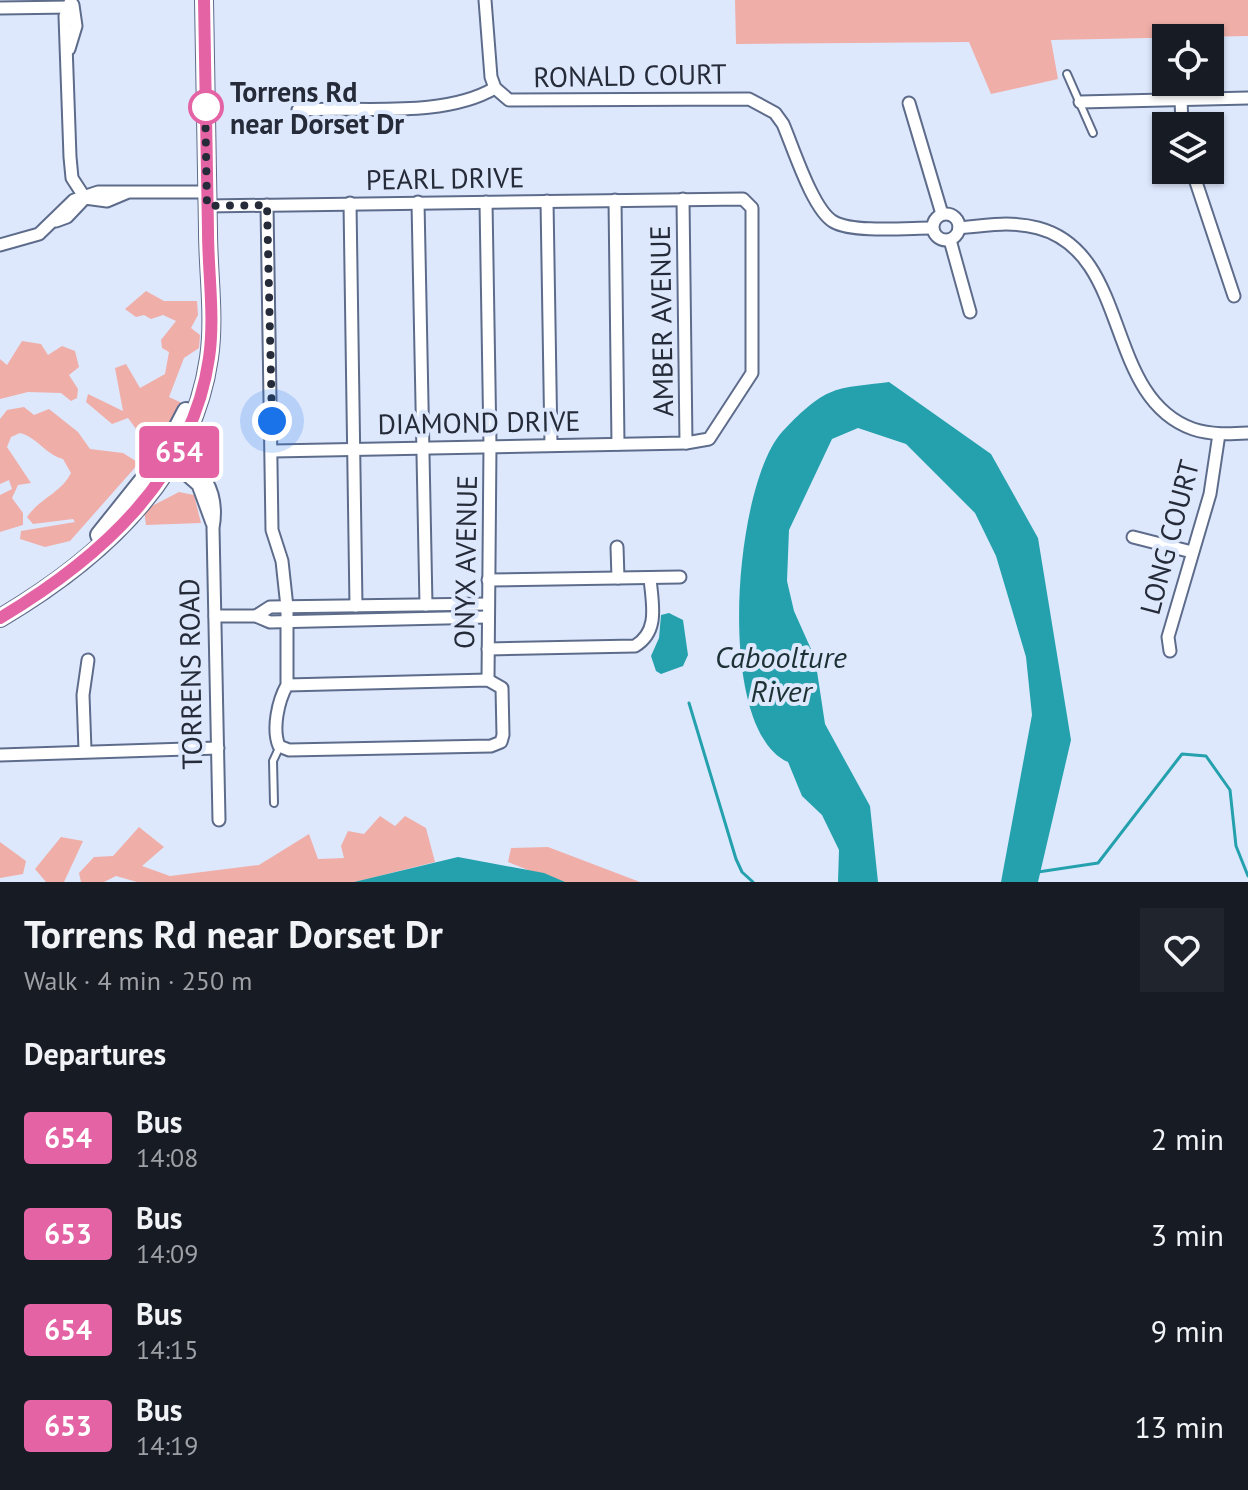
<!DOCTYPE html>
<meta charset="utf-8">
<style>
:root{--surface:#171b24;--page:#20242c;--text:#f1f3f6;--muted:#9ea1a6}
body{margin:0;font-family:"PT Sans",sans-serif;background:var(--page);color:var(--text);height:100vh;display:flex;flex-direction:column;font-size:30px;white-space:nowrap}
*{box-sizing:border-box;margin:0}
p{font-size:26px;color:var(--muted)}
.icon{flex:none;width:44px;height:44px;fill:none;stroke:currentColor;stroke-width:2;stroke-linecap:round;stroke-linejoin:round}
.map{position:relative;height:882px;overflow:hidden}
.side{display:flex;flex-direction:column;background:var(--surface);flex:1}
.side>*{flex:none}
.badge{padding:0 16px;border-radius:6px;font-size:28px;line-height:52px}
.fabs{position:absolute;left:1152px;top:24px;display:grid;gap:16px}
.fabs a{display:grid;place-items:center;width:72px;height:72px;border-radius:0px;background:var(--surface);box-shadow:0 2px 6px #0004;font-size:40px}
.you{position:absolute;width:40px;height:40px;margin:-20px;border:6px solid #fff;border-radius:50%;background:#1a73e8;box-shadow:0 0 0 12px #1a73e833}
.map>.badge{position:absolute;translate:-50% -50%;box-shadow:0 0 0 4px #fff}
h2{padding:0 24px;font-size:30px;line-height:72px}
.round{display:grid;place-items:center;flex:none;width:84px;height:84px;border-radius:0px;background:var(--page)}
.headline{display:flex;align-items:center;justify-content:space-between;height:136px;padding:0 24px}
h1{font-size:38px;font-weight:800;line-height:60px}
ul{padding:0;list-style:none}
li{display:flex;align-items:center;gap:24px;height:96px;padding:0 24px}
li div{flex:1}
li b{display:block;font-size:30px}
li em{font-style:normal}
li .badge{min-width:88px;font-weight:700;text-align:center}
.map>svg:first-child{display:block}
.green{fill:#f0aea8}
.water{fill:#24a1ad}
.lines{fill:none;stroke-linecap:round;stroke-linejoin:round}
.stream{stroke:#24a1ad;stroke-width:3}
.service-casing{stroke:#5e6c8b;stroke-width:10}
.minor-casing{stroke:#5e6c8b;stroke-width:15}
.secondary-casing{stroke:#5e6c8b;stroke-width:20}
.service{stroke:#fff;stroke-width:6}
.minor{stroke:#fff;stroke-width:11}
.secondary{stroke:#fff;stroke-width:16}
.line-casing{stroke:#fff;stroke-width:18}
.line{stroke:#e463a4;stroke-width:12}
.walk{stroke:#252b38;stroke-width:8;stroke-dasharray:0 14.4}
.stop-dot{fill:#fff;stroke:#e463a4;stroke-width:4}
.labels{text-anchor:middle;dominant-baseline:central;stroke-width:8;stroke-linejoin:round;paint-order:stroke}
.street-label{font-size:28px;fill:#252b38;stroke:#dee8fd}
.stop-label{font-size:28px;font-weight:bold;fill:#252b38;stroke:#dee8fd;text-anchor:start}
.water-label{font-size:30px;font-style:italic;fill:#1d3234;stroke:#dee8fd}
</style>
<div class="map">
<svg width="1248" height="882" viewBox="0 0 1248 882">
<rect width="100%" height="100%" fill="#dee8fd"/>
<g class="green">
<path d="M735 0H1248V36L1051 40 1058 79 991 94 969 42 736 44Z"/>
<path d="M146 291 164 301H197L198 315 191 328 200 335 199 348 184 358 169 397 182 403 179 416 155 438 142 437 128 418 112 424 86 402 88 394 123 411 115 368 126 364 140 388 165 374 169 352 162 348 161 340 176 321 163 315 151 319 144 315 136 317 125 309Z"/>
<path d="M22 341 41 344 48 355 62 346 75 351 79 367 69 375 78 389 77 398 71 401 61 393 28 392 0 399V359L7 365Z"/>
<path d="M24 407 34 415 49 409 78 432 90 449 123 453 139 463 70 541 45 547 20 539 21 531 75 522 73 519 33 524 27 517C40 498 61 493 71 473L63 459C45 454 38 438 20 433L11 437 7 447 31 483 18 485 12 498 23 513V525L0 532V495L12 489 9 480 0 484V419L7 410Z"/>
<path d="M179 492 194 495 201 523 146 525 144 510Z"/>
<path d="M380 816 395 826 405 816 426 828 435 862 355 882H137L116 876 104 882H81L79 873 94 857 113 856 139 827 164 847 142 866 170 876 259 865 309 834 318 859 344 858 341 846 348 831 364 834Z"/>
<path d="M61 837 83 841 64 882H46L35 869Z"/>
<path d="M0 842 26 861 23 874 0 878Z"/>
<path d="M548 847 640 882H558L508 862 511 848Z"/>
</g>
<g class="water">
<path d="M889 382 991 454 1038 538 1071 740 1038 882H1001L1032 715 1026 657 996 556 975 513 906 444 858 428 832 439 789 530 787 581 794 611 815 658 825 724 870 806 878 882H838L839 850 822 815 802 796 788 762C714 729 734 485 782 432 793 420 814 399 829 393 846 385 870 385 889 382Z"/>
<path d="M669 613 683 620 688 655 683 666 661 674 656 671 651 656 659 638 661 615Z"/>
<path d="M458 857 544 873 565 882H354Z"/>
</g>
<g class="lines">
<g class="stream">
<path d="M689 703 736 859 742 872 753 882"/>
<path d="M1038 872 1098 863 1182 754 1206 756 1230 790 1236 846 1248 876"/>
</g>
<defs>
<g id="service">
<path d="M1067 74 1093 133"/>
<path d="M274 803 273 761 280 746"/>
</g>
<g id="minor">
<path d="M71 0 65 16 70 157 72 178 85 198"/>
<path d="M485 0 491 77 495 88 509 100 749 99 775 113 783 124C793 147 813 211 834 222 854 233 908 228 932 228"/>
<path d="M0 8 71 7"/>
<path d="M69 49 76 26 73 5"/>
<path d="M1181 99 1182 126"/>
<path d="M1080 102 1248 98"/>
<path d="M909 103 942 214"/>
<path d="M298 110C359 106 442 119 495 88"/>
<path d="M1192 170 1234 296"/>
<path d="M683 199 686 443"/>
<path d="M615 200 618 444"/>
<path d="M547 201 551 445"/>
<path d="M418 202 426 605"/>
<path d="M486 202 490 445 488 680"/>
<path d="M350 203 356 606"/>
<path d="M267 205 272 530 282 561 287 607V685C278 701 272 729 279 746L289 750 491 746 501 742 503 735 502 688 488 680 287 685"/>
<path d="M207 206 743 199 752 208V373L709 439 686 443 273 451"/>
<circle cx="946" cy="227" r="13"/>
<path d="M56 221 67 217 85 198 107 201 126 193"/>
<path d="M959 228C985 225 1013 221 1038 228 1132 253 1103 397 1193 429 1211 435 1230 434 1248 433"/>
<path d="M950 240 970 312"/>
<path d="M0 245 39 234 74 200 98 192H207"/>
<path d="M171 447C202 467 220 490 213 528L219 820"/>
<path d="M167 458 198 485 212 523"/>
<path d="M1133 537 1192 552"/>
<path d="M617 547 618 578"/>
<path d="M488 580 680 577"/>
<path d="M215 616H256L270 622 488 617"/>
<path d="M256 616 270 607 488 604"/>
<path d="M488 649 635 646C660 631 652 603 650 578"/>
<path d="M1170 651 1168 637 1210 494 1219 434"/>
<path d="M85 750 83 695 88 660"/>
<path d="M0 755 218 748"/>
</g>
<g id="secondary">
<path d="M99 535 163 455 186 411"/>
<path d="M0 618C99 560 192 477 209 358 215 317 208 272 208 231 206 154 205 77 204 0"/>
</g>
</defs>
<use href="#service" class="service-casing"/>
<use href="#minor" class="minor-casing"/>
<use href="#secondary" class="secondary-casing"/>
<use href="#service" class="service"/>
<use href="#minor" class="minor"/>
<use href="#secondary" class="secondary"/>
</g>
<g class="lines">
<defs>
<path id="line" d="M0 618C99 559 192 477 209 358 215 317 208 272 208 231 207 154 205 77 204 0"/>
</defs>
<use href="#line" class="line-casing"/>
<use href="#line" class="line"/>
<path class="walk" d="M206 107 205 96 207 206 267 205 272 421"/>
</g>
<circle class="stop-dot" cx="206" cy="107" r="16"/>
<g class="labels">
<g class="street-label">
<text transform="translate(630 75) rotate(-1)">RONALD COURT</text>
<text transform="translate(445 178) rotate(-1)">PEARL DRIVE</text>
<text transform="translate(661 321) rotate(-91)">AMBER AVENUE</text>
<text transform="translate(479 422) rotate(-1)">DIAMOND DRIVE</text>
<text transform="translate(1169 537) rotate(-75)">LONG COURT</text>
<text transform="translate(465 562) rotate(-89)">ONYX AVENUE</text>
<text transform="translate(190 674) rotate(-91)">TORRENS ROAD</text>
</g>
<g class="stop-label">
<text x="230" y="91">Torrens Rd<tspan x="230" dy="32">near Dorset Dr</tspan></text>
</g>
<g class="water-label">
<text x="781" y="656">Caboolture<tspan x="781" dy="34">River</tspan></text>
</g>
</g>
</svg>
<div class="fabs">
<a><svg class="icon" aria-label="locate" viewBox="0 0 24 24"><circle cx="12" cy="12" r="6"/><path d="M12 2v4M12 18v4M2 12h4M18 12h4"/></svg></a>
<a><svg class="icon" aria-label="layers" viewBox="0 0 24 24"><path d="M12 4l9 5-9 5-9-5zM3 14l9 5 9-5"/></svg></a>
</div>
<div class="you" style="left:272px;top:421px"></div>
<b class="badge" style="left:179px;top:452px;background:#e463a4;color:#fff">654</b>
</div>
<section class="side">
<div class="headline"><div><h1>Torrens Rd near Dorset Dr</h1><p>Walk · 4 min · 250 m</p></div><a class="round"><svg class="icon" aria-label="heart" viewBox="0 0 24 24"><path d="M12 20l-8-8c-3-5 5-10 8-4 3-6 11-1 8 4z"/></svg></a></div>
<h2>Departures</h2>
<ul>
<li><span class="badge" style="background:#e463a4;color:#fff">654</span><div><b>Bus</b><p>14:08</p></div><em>2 min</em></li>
<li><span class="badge" style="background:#e463a4;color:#fff">653</span><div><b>Bus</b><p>14:09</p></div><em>3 min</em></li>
<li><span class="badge" style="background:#e463a4;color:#fff">654</span><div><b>Bus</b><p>14:15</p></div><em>9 min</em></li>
<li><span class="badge" style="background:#e463a4;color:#fff">653</span><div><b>Bus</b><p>14:19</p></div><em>13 min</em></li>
</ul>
</section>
